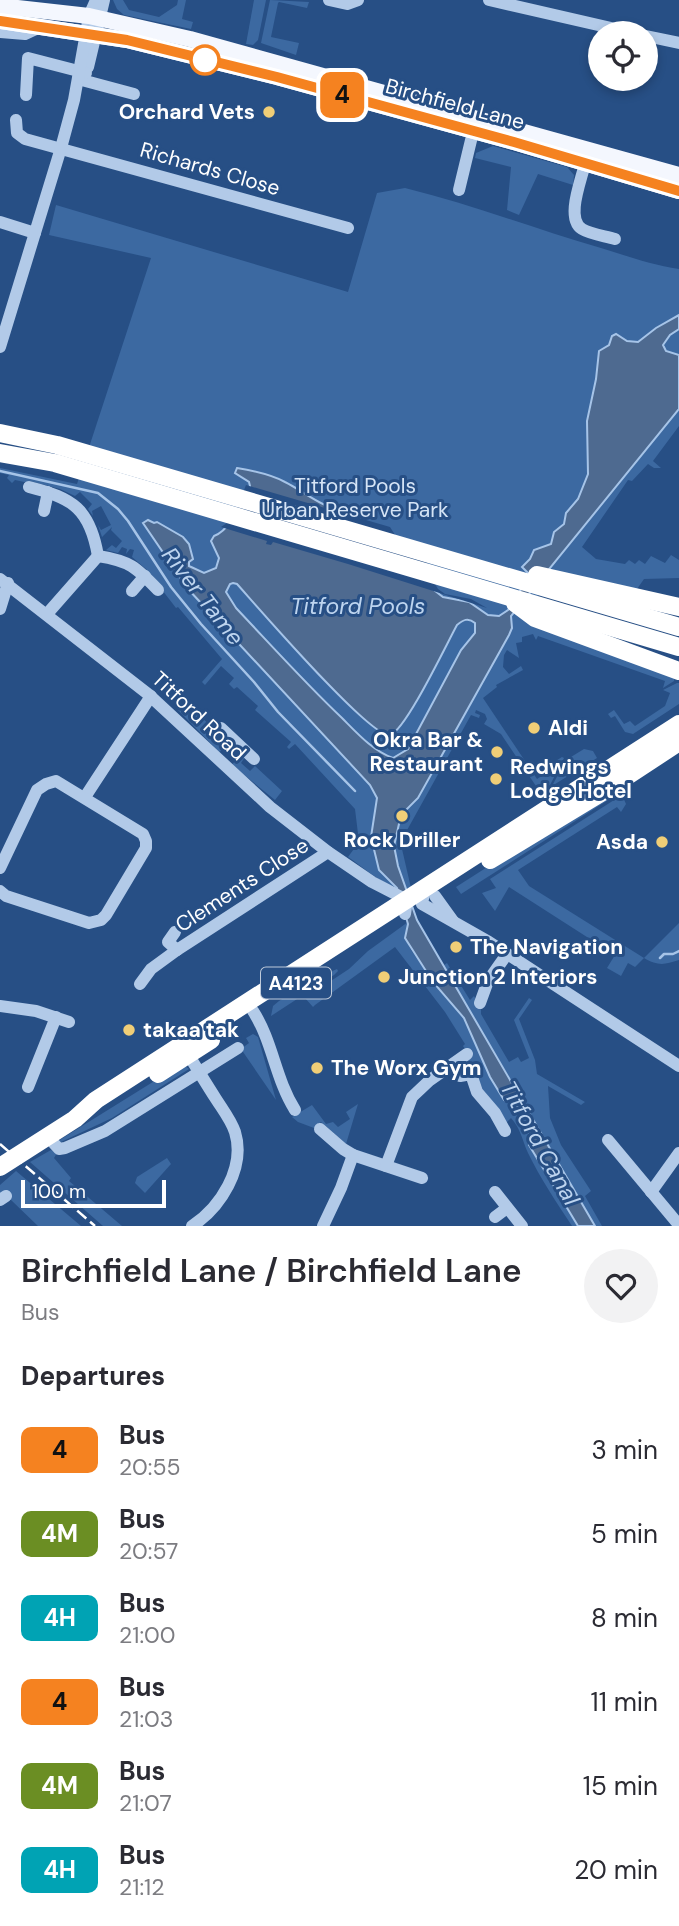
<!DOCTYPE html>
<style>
:root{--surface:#fff;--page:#f2f2f3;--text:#2b2b33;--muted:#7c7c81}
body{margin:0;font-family:"DM Sans",sans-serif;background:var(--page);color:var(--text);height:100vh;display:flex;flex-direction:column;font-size:26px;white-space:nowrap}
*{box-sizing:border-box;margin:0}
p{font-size:23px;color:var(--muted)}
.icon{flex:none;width:38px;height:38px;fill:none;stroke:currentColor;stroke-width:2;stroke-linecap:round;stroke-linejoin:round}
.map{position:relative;height:1226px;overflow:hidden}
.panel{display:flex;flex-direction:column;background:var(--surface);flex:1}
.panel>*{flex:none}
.badge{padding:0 14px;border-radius:10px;font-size:24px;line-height:46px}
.fabs{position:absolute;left:588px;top:21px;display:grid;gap:14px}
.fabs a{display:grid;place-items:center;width:70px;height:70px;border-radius:50%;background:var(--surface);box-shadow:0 4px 10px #0003;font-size:35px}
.scale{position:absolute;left:21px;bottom:18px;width:145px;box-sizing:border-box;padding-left:7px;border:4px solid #fff;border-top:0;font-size:19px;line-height:24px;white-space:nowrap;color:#fff;-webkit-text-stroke:5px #274f85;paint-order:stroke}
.map>.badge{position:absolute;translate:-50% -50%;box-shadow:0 0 0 4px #fff}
h2{padding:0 21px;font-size:26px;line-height:63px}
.round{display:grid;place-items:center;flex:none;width:74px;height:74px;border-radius:37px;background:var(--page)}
.overview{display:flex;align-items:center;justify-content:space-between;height:119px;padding:0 21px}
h1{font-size:33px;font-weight:600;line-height:52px}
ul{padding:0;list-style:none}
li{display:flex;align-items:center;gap:21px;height:84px;padding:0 21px}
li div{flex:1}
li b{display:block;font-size:26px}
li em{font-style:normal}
li .badge{min-width:77px;font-weight:700;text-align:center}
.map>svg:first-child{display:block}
.green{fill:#3c69a1}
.water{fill:#4e6a90;stroke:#a6c4e8;stroke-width:2;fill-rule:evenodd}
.pier{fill:#274f85}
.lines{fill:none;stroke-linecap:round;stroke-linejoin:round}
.stream{stroke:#a6c4e8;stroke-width:2.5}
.minor{stroke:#b2cae8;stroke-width:12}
.major{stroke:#f4f7fe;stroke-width:16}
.highway{stroke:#fff;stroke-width:18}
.rail{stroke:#fff;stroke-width:2.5;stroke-dasharray:12 5;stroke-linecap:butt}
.line-casing{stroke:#fff;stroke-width:16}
.line{stroke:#f58220;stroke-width:10}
.stop-dot{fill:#fff;stroke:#f58220;stroke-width:3.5}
.poi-dot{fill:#f0ce77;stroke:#274f85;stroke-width:2.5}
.labels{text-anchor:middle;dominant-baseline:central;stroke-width:6;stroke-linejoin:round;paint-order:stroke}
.shield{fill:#274f85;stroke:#becada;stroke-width:2}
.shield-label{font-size:19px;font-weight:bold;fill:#fff}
.street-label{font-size:21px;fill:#fff;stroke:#274f85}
.poi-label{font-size:21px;font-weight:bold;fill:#fff;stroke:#274f85;text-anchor:start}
.park-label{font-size:21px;fill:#d5e4f6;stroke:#274f85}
.water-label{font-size:23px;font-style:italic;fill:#bdd4ef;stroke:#274f85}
</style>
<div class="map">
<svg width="679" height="1226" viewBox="0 0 679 1226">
<rect width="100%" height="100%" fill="#274f85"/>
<g class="green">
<path d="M113 0H123L129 10 159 17 177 5 178 0H186L182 19 193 22 191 29 124 15 117 9Z"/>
<path d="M254 0H266L258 40 253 45 246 44Z"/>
<path d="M270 0 309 2 307 8 279 2 278 3 271 37 299 43 296 55 261 43Z"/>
<path d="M493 146 567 167 574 175 573 185 538 174 519 215 507 210 511 167 475 158 476 153Z"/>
<path d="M405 188C471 204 535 229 601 248 627 256 652 265 679 269V426L653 461 661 468H654L648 464 632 481 628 480 582 547 596 559 625 564 629 560 635 564 639 560 645 564 651 556 665 563 671 555 679 560V578L644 579 637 589 552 571 524 620 675 676 674 681 663 688 665 681 538 636 536 640 533 634 522 637V642L516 643 519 658 507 650 504 655 503 667 509 674 521 666 523 670 496 685 497 687 483 698 537 779 551 770 549 765 562 757 564 758 549 787 540 792 501 734 484 724 487 719 485 714 476 710 475 713 480 715 479 718 471 715 406 832 402 849 411 888C390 893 365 868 348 857L359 842 355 809 295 744 289 749 287 747 291 742 255 710 258 706 237 687 234 689 229 684 234 678 221 666 205 685 202 682 222 659 178 607 176 608 146 569 132 557 134 550 130 549 126 554 127 549 122 547 118 553 106 550 112 545 116 548 122 541 111 530 112 527 102 537 98 525 101 530 111 525 101 506 92 511 93 516 88 509 92 504 80 492 75 496 60 489 30 481 29 483 15 480 12 483 7 478 9 475 0 473V468L77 484 151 258 49 235 56 205 348 292 377 193Z"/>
<path d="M677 683H679V704L633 734 625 732 615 716 611 718 608 714 614 710 624 724 630 721 635 726 665 706 670 693 663 690Z"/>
<path d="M185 702 215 730 210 736 220 745 225 739 226 748 219 752 178 710Z"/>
<path d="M584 749 593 751 597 758 552 786 566 760Z"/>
<path d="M242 756 245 757 241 763 250 771 255 766 282 791 275 800 232 765 237 758Z"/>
<path d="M616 792 619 793 461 894 456 887 503 857Z"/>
<path d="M622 795 626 804 621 812 617 807 518 870 529 886 644 958 679 923V960C664 965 658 966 644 958L635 967 628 963 621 976 607 968 615 955 509 887 495 911 482 893 496 888 490 879Z"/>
<path d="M408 922 405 938 411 950 434 983 464 1018 490 1077 525 1113 530 1125 528 1140 533 1153 578 1226H572C557 1203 540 1178 528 1153 522 1140 521 1129 511 1118L506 1123 464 1070V1063L471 1058 463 1046 465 1044 445 1012 395 947 315 1005 313 1007 305 998 349 969 368 951Z"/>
<path d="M447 963 470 1000 474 996 481 1008V1014L509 1062 518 1057 521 1062 529 1058 514 1020 529 998 532 1000 519 1019 535 1060 537 1074 585 1102 581 1105 548 1086 550 1118 561 1145 591 1191 585 1196 602 1226H595L444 965Z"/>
<path d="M337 969 338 971 334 975 271 1016 273 1006 279 1001 317 978Z"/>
<path d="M253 1034 258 1037 276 1100 241 1049 249 1043 246 1038Z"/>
<path d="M185 1066 189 1069 112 1118 61 1142 58 1141 177 1067Z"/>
<path d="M358 1104 346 1144 321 1122 314 1128 298 1122 292 1117 312 1105 326 1124 333 1122 338 1127 350 1119 346 1112Z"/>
<path d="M51 1150 57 1153 54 1158 71 1178 69 1181 122 1226H103L30 1162Z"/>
<path d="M167 1158 171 1164 145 1193 135 1183 137 1177Z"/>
<path d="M16 1171 81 1226H38L11 1200 0 1196V1185Z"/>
</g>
<path class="water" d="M679 315V329L670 335 663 345 666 351 679 355V409L511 616 512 628 509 635 418 798 401 815 394 846 398 866 417 920 595 1226H578L529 1145 530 1125 525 1113 521 1109 504 1100 490 1077 464 1018 433 982 405 938 408 924 397 888 379 870 371 837 377 798 370 785 188 589 143 523 148 520 154 523 157 522 183 537 189 544 193 559 189 562V566L204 573 216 568 219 558 211 541 214 536C232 529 241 502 250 486L249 482 235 473 237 468C249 470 272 475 285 482 299 489 310 498 325 505L443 597 469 602 488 615 499 616 508 610 530 575 522 567 530 559 534 550 551 544 554 532 564 524 566 513 578 499 588 474 587 421 596 379 599 351 609 345 612 336 616 334 627 341 638 342 656 328ZM233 583 237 584C256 605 371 739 390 735 406 730 447 643 457 625 463 620 468 617 475 623V633L461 650 408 749 393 758C373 751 357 733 342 718 305 683 271 645 236 608L226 592 230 584Z"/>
<path class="pier" d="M246 485 390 527 397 538 427 562 431 577 438 589 445 594 471 599 487 608 348 564 273 542 271 545 266 544 267 541 221 527 227 523 236 511Z"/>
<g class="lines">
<g class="stream">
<path d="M0 471 98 493 118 509 128 521 171 587 201 624 254 682 278 712 355 791"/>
<path d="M660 958 664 954H673L679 951"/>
</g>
<g class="minor">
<path d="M329 0 347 4 358 0"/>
<path d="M489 0 633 33"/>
<path d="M0 32 25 34 42 26"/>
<path d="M646 36 679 43"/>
<path d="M88 67 104 0"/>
<path d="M78 79 134 94"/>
<path d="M26 95 28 58 86 73"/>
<path d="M16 120 17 133 25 139 348 228"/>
<path d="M585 163C582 179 565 218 582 229 590 234 605 236 615 239"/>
<path d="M459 190 473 132"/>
<path d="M0 222 35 233"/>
<path d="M0 347 61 148 74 100 89 16 96 0"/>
<path d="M29 487C73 498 90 509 98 556"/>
<path d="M44 511 48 492"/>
<path d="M98 556C130 561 136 567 158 590"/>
<path d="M0 579 148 694 270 807 328 852 372 882 407 900 405 914"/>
<path d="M132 591 145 576"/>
<path d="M0 609 8 583"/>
<path d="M47 614 98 556"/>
<path d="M221 728 254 759"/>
<path d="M85 797 151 696"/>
<path d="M0 868 37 790 46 784 56 781 143 834 146 841V848L106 915 101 920 89 923 6 896 0 891"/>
<path d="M425 888 422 904 489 942 679 1066"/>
<path d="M435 896 453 921"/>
<path d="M175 932 168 942 177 950"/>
<path d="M140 984 151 969 177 950 328 852"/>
<path d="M480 1003 488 981 507 954"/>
<path d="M0 1006 36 1011 69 1022"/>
<path d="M253 1011C273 1042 275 1078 295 1110"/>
<path d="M184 1048C195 1065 205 1082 216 1099 223 1110 231 1120 235 1132 246 1168 220 1208 192 1226"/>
<path d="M460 1076 471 1074 477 1092 495 1113 505 1131"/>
<path d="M28 1087 56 1017"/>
<path d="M320 1129 343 1149 353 1155 422 1178"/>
<path d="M48 1137 59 1149 65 1148 105 1131 238 1048"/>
<path d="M608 1140 679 1225"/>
<path d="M386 1166 412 1097 430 1080 467 1054"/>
<path d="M495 1192 522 1226"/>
<path d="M651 1192 679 1153"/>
<path d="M0 1200 6 1196"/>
<path d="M495 1217 507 1208"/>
<path d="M323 1226 341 1188 353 1155"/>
</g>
<g class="major">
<path d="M0 6 89 16 190 39 679 175"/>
<path d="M0 21 127 40 277 77 514 142 679 191"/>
</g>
<g class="highway">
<path d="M0 433 57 445 679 627"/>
<path d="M0 453 55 463 679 647"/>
<path d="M537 575 679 607"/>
<path d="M515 603 535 618 679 671"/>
<path d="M490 860 609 788 679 742"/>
<path d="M158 1074 211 1040"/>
<path d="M0 1167 75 1119 96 1100 679 724"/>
</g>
<path class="rail" d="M0 1144 95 1226"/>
</g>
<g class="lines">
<defs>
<path id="line" d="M0 21 127 40 277 77 514 142 679 191"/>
</defs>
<use href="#line" class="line-casing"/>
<use href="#line" class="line"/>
</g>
<circle class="stop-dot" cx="205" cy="60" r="14"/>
<g class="poi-dot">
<circle cx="269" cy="112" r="7"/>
<circle cx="534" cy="728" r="7"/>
<circle cx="497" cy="752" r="7"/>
<circle cx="496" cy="779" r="7"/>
<circle cx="402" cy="816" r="7"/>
<circle cx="662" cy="842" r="7"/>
<circle cx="456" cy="947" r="7"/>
<circle cx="384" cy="977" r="7"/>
<circle cx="129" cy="1030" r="7"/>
<circle cx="317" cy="1068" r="7"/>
</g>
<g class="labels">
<rect class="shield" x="261" y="967.5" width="70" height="31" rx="5"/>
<g class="shield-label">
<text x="296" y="983">A4123</text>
</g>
<g class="street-label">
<text transform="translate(455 104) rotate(15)">Birchfield Lane</text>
<text transform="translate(210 169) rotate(16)">Richards Close</text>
<text transform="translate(199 716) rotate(43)">Titford Road</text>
<text transform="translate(242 885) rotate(-33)">Clements Close</text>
</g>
<g class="poi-label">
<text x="255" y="112" text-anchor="end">Orchard Vets</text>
<text x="548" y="728">Aldi</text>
<text x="483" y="740" text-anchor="end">Okra Bar &amp;<tspan x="483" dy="24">Restaurant</tspan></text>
<text x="510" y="767">Redwings<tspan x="510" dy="24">Lodge Hotel</tspan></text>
<text x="402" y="840" text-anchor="middle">Rock Driller</text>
<text x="648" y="842" text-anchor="end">Asda</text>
<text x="470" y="947">The Navigation</text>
<text x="398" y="977">Junction 2 Interiors</text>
<text x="143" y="1030">takaa tak</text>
<text x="331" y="1068">The Worx Gym</text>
</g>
<g class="park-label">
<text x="355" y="486">Titford Pools<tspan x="355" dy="24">Urban Reserve Park</tspan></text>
</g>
<g class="water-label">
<text transform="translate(203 596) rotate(52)">River Tame</text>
<text x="358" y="606">Titford Pools</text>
<text transform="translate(540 1143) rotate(61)">Titford Canal</text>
</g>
</g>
</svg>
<div class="fabs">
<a><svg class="icon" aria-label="locate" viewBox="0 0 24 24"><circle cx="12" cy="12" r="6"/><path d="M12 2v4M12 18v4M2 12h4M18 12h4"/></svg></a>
</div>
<div class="scale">100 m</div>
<b class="badge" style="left:342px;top:95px;background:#f58220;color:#111">4</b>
</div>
<section class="panel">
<div class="overview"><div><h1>Birchfield Lane / Birchfield Lane</h1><p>Bus</p></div><a class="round"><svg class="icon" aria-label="heart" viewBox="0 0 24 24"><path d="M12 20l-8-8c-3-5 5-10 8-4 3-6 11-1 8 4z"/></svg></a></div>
<h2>Departures</h2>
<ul>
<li><span class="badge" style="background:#f58220;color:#111">4</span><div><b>Bus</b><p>20:55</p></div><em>3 min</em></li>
<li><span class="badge" style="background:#6b8e23;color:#fff">4M</span><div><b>Bus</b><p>20:57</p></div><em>5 min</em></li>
<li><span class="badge" style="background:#00a3b4;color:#fff">4H</span><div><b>Bus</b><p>21:00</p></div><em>8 min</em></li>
<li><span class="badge" style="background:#f58220;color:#111">4</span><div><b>Bus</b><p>21:03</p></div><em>11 min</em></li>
<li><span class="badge" style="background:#6b8e23;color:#fff">4M</span><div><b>Bus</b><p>21:07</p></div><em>15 min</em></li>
<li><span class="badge" style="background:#00a3b4;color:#fff">4H</span><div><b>Bus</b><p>21:12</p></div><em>20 min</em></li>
</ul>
</section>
